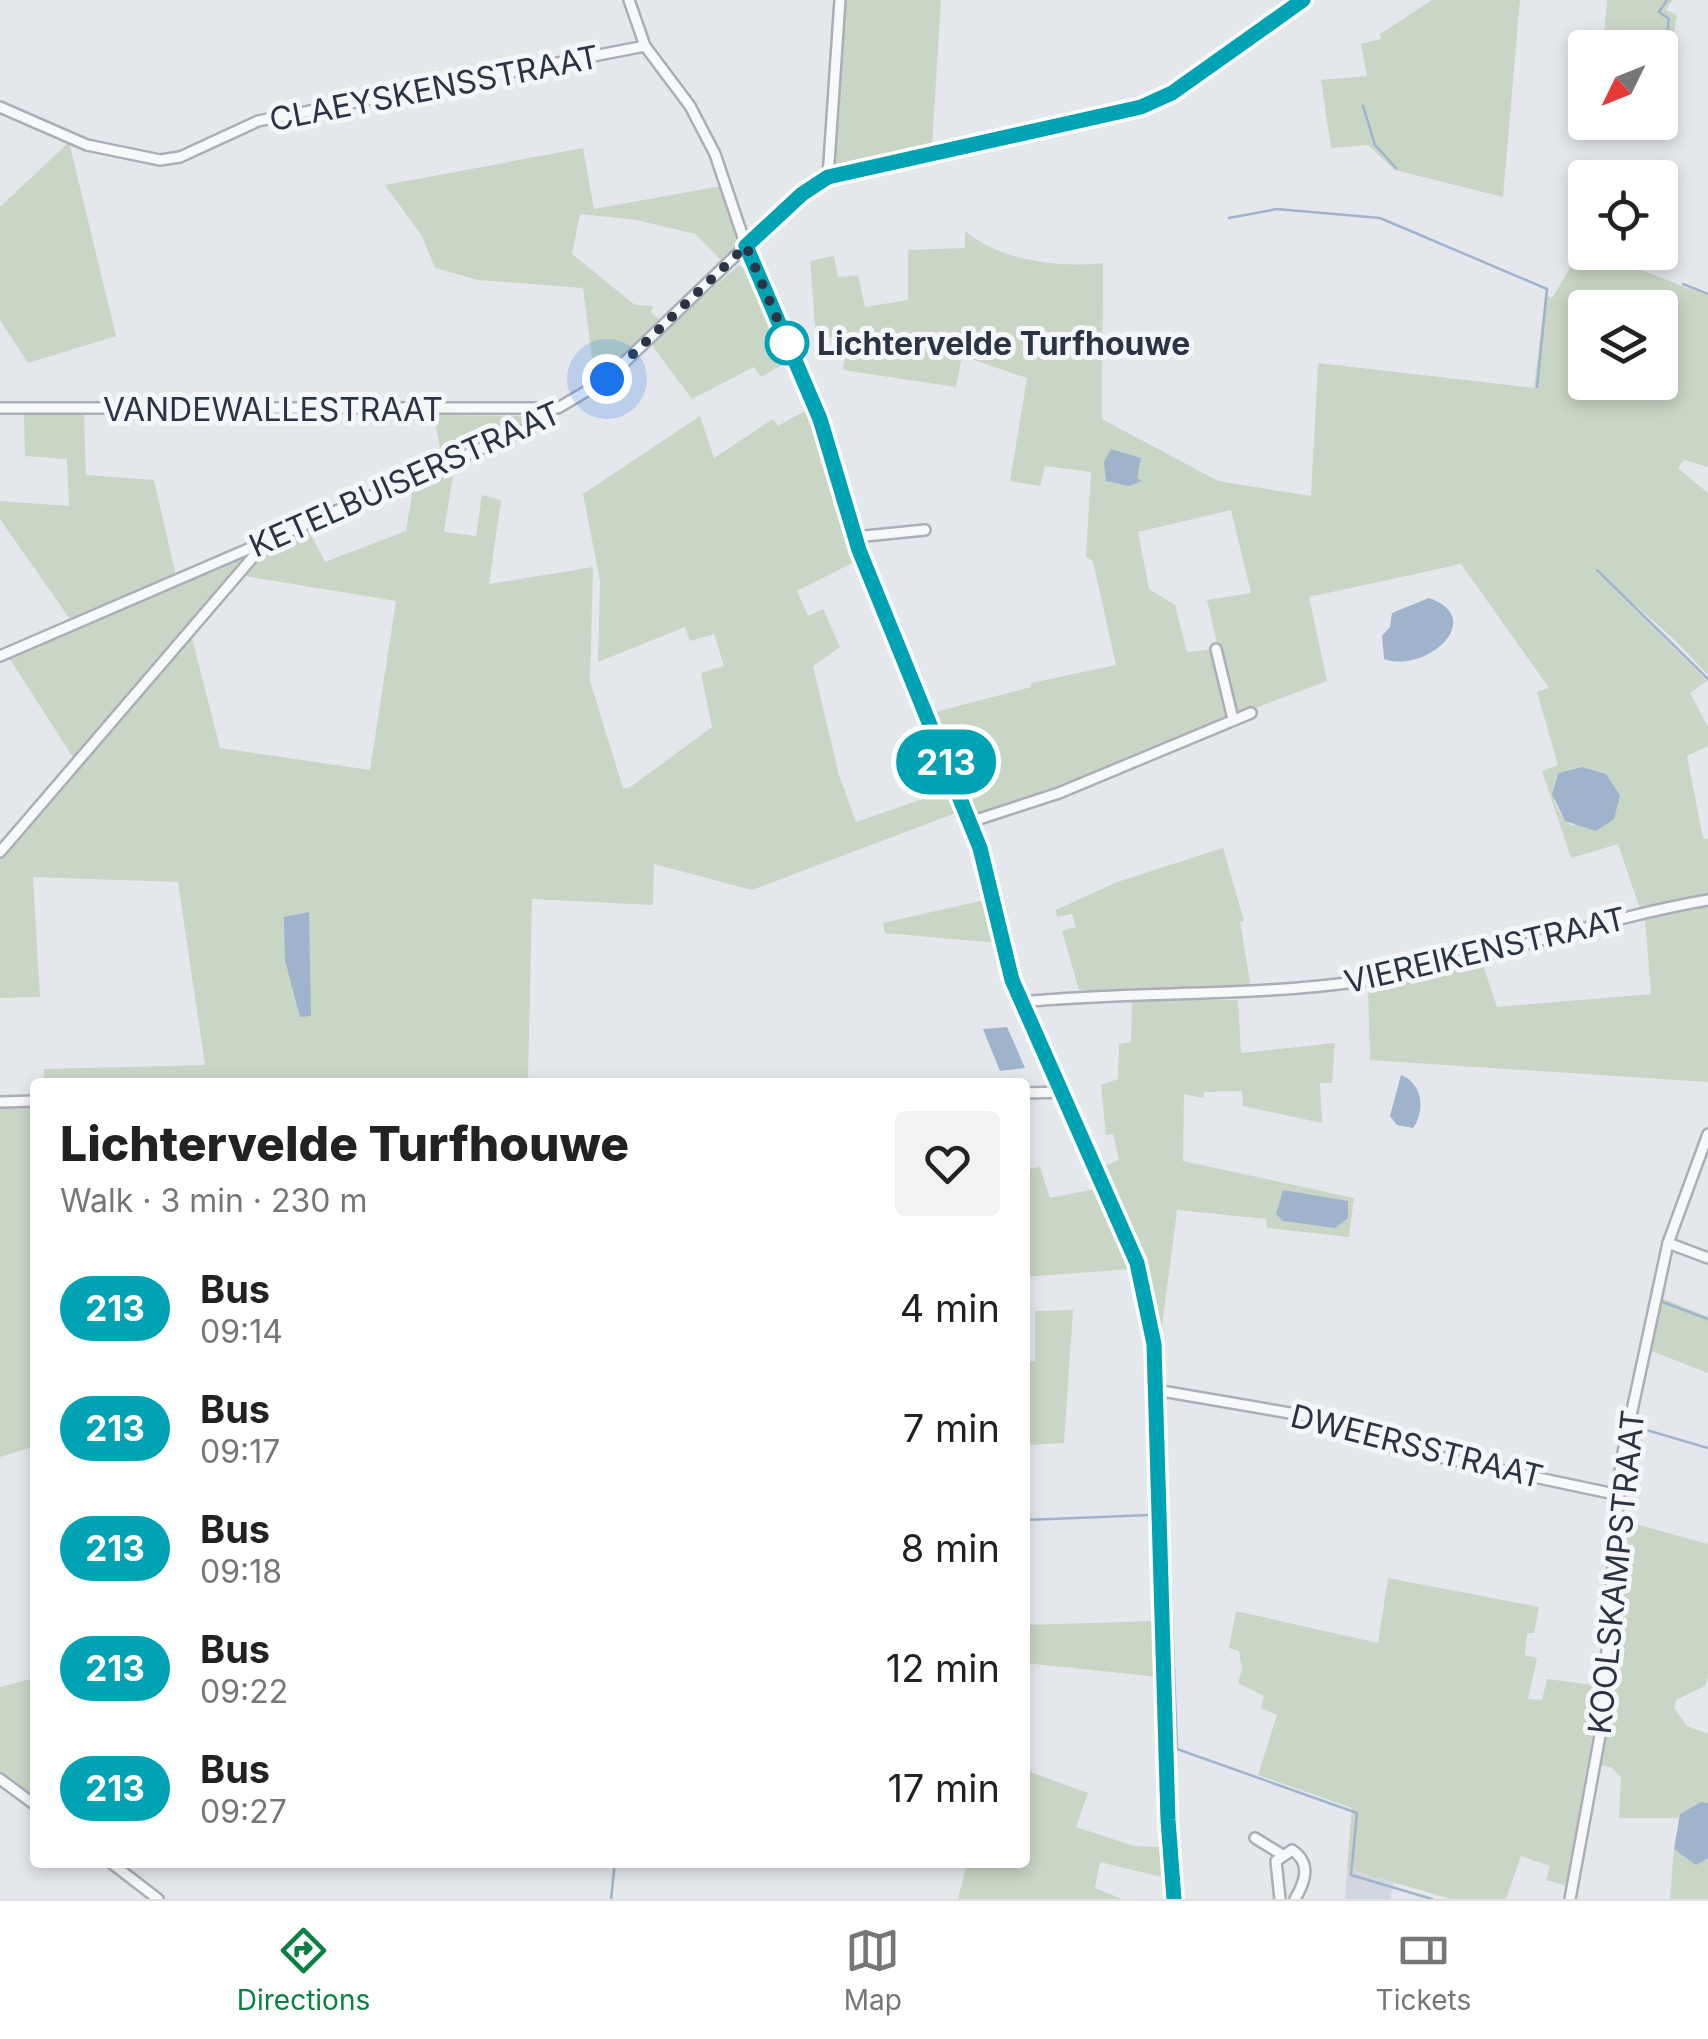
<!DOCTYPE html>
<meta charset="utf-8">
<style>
:root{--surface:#fff;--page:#f2f2f2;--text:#222;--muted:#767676;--line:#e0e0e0;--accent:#0b8043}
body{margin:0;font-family:Inter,sans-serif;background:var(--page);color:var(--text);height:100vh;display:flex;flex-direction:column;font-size:38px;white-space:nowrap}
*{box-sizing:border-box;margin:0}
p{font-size:32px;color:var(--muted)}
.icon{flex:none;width:55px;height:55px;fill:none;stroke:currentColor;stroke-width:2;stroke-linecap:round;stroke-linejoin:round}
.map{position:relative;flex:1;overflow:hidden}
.details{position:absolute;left:30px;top:1078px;width:1000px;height:790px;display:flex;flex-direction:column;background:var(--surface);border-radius:10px;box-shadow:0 5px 15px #0003}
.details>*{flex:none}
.badge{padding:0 20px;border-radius:32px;font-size:35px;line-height:65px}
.needle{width:65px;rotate:227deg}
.buttons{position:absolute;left:1568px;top:30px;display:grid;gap:20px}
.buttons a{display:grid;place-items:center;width:110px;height:110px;border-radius:10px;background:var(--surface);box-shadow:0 5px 15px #0003;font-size:50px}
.you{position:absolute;width:50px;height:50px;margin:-25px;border:8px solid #fff;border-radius:50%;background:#1a73e8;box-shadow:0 0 0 15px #1a73e833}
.map>.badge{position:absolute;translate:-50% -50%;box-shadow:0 0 0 5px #fff}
.round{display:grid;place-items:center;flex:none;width:105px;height:105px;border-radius:10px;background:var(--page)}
.head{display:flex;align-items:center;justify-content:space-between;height:170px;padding:0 30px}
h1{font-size:48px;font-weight:800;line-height:75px}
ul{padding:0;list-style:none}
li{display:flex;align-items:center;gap:30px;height:120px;padding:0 30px}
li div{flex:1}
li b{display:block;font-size:38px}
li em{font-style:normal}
li .badge{min-width:110px;font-weight:700;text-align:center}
.menu{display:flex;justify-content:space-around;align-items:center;height:140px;border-top:2px solid var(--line);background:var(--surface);font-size:28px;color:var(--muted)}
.menu a{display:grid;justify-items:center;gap:5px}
.menu .on{color:var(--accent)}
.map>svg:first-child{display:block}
.built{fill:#d2d6de}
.green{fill:#c9d6c5;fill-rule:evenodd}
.water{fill:#9fb4cc}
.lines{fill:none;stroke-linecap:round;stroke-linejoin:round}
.stream{stroke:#9fb4cc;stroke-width:2.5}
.minor-casing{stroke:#a9aeb7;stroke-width:14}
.minor{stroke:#f7f8fa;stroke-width:9}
.line-casing{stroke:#fff;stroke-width:22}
.line{stroke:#00a3b4;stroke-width:15}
.walk{stroke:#2b3445;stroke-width:10;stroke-dasharray:0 18}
.stop-dot{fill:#fff;stroke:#00a3b4;stroke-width:5}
.labels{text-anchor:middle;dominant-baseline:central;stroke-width:10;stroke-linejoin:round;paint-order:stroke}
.street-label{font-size:32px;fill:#2b3445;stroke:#f4f6f9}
.stop-label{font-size:32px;font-weight:bold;fill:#2b3445;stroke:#f4f6f9;text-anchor:start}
</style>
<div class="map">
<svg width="1708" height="1899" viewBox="0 0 1708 1899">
<rect width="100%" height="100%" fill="#e4e7ec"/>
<path class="built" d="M1347 1869 1394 1883 1390 1899H1345Z"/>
<g class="green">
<path d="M843 0H941L932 146 832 169Z"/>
<path d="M1432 0H1520L1503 197 1395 170 1368 145 1331 148 1321 80 1367 76 1361 44 1381 39 1380 34Z"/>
<path d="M1607 0H1672L1666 10 1677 15 1660 113V48L1603 47Z"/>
<path d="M69 142 116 336 28 363 0 320V207Z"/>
<path d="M583 148 594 209 721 186 742 244 723 262 695 234 637 220 580 214 572 254 635 305 653 306 651 312 661 322 595 383 583 288 478 280 435 268 422 236 385 185Z"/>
<path d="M965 231C1001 261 1058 268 1103 263L1102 419 1218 481 1311 496 1318 363 1534 388 1545 296 1552 298 1583 246 1585 252 1598 253 1708 296V467L1684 460 1678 468 1708 493V675L1676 641 1594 569 1707 681 1690 693 1708 727V746L1687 756 1703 838 1708 839V895L1640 909 1618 844 1571 858 1542 771 1558 765 1537 692 1549 688 1461 564 1309 597 1327 681 1234 716 1207 600 1251 593 1231 510 1138 532 1149 589 1175 605 1187 652 1214 649 1229 715 1226 719 1064 789 972 814 931 713 1031 687V683L1116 665 1093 561 1086 557 1091 472 1045 466 1040 486 1010 481 1027 378 962 356 956 387 843 370 847 338 816 337 810 261 834 256 838 277 858 275 865 307 908 300V250L965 248ZM1585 308H1660V382H1585ZM1582 767 1606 774 1620 794 1572 826C1555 813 1548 793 1558 773Z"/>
<path d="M739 265 748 272 789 361 761 377 754 367 692 399 650 343Z"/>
<path d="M810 408 858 560 797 591 808 616 823 609 840 647 813 666 839 775 856 822 952 789 961 811 752 890 654 864 653 905 532 899 528 1082H44V1069L205 1065 178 882 33 877 40 997 0 998V857L192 638 220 748 370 770 396 601 245 576 276 543 307 527 325 562 406 531 414 482 455 462 444 532 476 536 482 495 501 500 489 584 593 567 590 681 623 788H629L712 727 701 673 724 666 714 634 690 641 685 627 598 662 600 581 583 494 700 416 714 458 773 419 778 426Z"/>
<path d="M84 413 86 475 154 480 176 576 70 619 0 519V501L69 506 67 459 25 456 24 414Z"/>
<path d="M434 415 524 416 528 417 522 426 442 459Z"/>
<path d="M247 553 249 558 74 759 8 656Z"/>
<path d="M1223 848 1244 921 1240 922 1251 988 1079 990 1062 931 1076 927 1072 914 1057 917 1056 910 1117 882Z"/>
<path d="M989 899 999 943 885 933 883 923Z"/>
<path d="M1708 906V1082L1370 1060 1368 984 1482 962 1497 1007 1651 994 1645 919Z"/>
<path d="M1132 1000H1238L1241 1053 1335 1043 1332 1083H1320L1322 1123 1243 1106 1242 1091 1204 1092 1203 1098 1184 1094 1183 1161 1354 1198 1349 1237 1267 1228 1266 1219 1177 1210 1160 1342 1138 1252 1101 1167 1119 1160 1113 1134 1106 1135 1101 1085 1118 1079 1119 1044 1131 1042Z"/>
<path d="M0 1106H35V1446L0 1457Z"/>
<path d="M1040 1167 1050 1198 1100 1188 1131 1269 1025 1277V1170Z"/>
<path d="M1659 1297 1708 1317V1373L1649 1350Z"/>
<path d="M1073 1310 1064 1443 1025 1445V1362L1035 1361V1311Z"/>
<path d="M1621 1520 1708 1544V1677L1705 1686 1676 1700 1674 1708 1687 1726 1708 1734V1803L1701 1802 1677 1818H1619L1621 1778 1611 1767 1598 1765 1615 1640Z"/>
<path d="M1388 1578 1539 1607 1534 1633H1527L1525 1655 1537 1658 1528 1699 1542 1700 1547 1679 1601 1686 1566 1886 1546 1880 1550 1866 1521 1856 1506 1899H1451L1347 1869 1352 1808 1258 1775 1277 1715 1261 1708 1264 1696 1238 1683 1242 1669 1239 1651 1229 1648 1236 1611 1378 1643Z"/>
<path d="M1156 1621 1158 1677 1025 1663V1625Z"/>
<path d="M35 1678V1801L0 1773V1687Z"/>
<path d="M1025 1770 1088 1793 1076 1827 1134 1846 1164 1847 1166 1878 1100 1862 1095 1888 1122 1899H958L967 1863 1025 1862Z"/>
<path d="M1674 1849 1696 1864 1708 1858V1899H1670Z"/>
</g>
<g class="water">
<path d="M1111 449 1141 458 1137 478 1142 481 1129 486 1106 481 1104 462Z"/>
<path d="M1429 598C1488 619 1426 674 1384 659L1382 636 1390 627 1392 613Z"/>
<path d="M1582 767 1606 774 1620 795 1614 819 1596 831 1565 821 1552 794 1558 773Z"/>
<path d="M309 912 311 1016 300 1017 285 960 284 917Z"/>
<path d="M1007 1027 1025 1068 1000 1071 983 1029Z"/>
<path d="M1401 1075C1422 1083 1426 1110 1413 1128L1397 1125 1390 1116Z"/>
<path d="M1283 1190 1348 1201V1218L1335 1228 1283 1221 1276 1214Z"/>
<path d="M1701 1802 1708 1803V1858L1696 1865 1674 1849 1680 1814Z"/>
</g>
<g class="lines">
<g class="stream">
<path d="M1660 89 1669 19 1659 12 1667 0"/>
<path d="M1363 106 1375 145 1396 168"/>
<path d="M1654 132 1656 122"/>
<path d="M1229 218 1277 209 1380 218 1547 289 1537 387"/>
<path d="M1683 284 1708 294"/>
<path d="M1597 570 1708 679"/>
<path d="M1660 1301 1708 1319"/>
<path d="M1633 1426 1708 1448"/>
<path d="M1168 1514 1177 1749 1357 1813 1351 1875 1432 1899"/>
<path d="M1025 1520 1150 1515"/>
<path d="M611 1899 615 1862"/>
</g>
<defs>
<g id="minor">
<path d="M629 0 645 46 690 106 715 154 746 246 820 419 859 550 980 847 1012 980 1137 1263 1154 1344 1174 1899"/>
<path d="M0 107 87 145 160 160 180 157 258 121 645 46"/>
<path d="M828 177 840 0"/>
<path d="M0 408H558L607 379 782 211 828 177 1141 107 1172 93 1303 0"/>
<path d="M855 537 925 530"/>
<path d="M1216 649 1233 719"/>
<path d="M0 656 531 427 546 409"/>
<path d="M970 822 1059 793 1251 713"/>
<path d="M0 852 265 543"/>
<path d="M1021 1002C1137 990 1252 998 1368 980 1483 962 1593 920 1708 900"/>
<path d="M1025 1093 1065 1092"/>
<path d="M0 1102 35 1101"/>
<path d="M1668 1243 1708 1258"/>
<path d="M1156 1390 1354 1424 1392 1447 1619 1495"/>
<path d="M0 1779 35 1805"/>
<path d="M1255 1838 1281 1854"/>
<path d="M110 1862 158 1899"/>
<path d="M1280 1899 1276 1861 1292 1850C1312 1863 1305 1882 1295 1899"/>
<path d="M1570 1899 1601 1730 1621 1462 1668 1243 1708 1134"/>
</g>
</defs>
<use href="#minor" class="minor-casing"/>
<use href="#minor" class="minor"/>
</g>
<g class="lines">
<defs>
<path id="line" d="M1174 1899 1168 1820 1154 1344 1137 1263 1012 980 980 848 859 550 820 419 746 246 802 194 828 177 1141 107 1172 93 1303 0"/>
</defs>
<use href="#line" class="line-casing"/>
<use href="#line" class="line"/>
<path class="walk" d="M607 379 746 246 791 351 787 343"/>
</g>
<circle class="stop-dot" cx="787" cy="343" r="20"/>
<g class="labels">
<g class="street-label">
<text transform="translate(434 88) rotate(-11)">CLAEYSKENSSTRAAT</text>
<text x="273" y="409">VANDEWALLESTRAAT</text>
<text transform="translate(405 479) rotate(-24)">KETELBUISERSTRAAT</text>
<text transform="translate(1485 950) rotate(-13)">VIEREIKENSTRAAT</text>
<text transform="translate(1417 1446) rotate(14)">DWEERSSTRAAT</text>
<text transform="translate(1616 1572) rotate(-84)">KOOLSKAMPSTRAAT</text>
</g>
<g class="stop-label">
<text x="817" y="343">Lichtervelde Turfhouwe</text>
</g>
</g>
</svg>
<div class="buttons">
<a><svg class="needle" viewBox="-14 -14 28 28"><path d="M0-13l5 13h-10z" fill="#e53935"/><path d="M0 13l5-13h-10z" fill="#767676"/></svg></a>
<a><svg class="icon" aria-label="locate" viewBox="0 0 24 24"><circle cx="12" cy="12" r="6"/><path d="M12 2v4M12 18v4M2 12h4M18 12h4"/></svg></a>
<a><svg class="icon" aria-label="layers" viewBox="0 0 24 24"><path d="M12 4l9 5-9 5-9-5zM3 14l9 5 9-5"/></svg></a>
</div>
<div class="you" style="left:607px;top:379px"></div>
<b class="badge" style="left:946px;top:762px;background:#00a3b4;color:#fff">213</b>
<section class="details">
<div class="head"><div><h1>Lichtervelde Turfhouwe</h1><p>Walk · 3 min · 230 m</p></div><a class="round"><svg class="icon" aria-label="heart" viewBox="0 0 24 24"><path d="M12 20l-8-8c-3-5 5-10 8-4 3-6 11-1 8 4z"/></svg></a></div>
<ul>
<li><span class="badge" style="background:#00a3b4;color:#fff">213</span><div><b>Bus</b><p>09:14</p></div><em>4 min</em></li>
<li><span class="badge" style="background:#00a3b4;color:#fff">213</span><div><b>Bus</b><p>09:17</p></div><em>7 min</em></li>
<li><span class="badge" style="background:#00a3b4;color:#fff">213</span><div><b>Bus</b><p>09:18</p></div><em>8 min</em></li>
<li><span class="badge" style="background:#00a3b4;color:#fff">213</span><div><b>Bus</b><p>09:22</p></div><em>12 min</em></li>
<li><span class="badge" style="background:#00a3b4;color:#fff">213</span><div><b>Bus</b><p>09:27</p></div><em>17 min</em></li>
</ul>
</section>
</div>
<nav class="menu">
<a class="on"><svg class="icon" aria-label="directions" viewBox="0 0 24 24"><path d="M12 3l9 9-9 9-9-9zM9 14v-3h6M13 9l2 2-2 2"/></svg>Directions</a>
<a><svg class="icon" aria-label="map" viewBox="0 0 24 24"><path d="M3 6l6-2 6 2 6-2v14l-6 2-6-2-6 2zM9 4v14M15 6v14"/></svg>Map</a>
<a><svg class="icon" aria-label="tickets" viewBox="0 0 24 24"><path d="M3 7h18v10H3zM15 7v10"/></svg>Tickets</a>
</nav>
